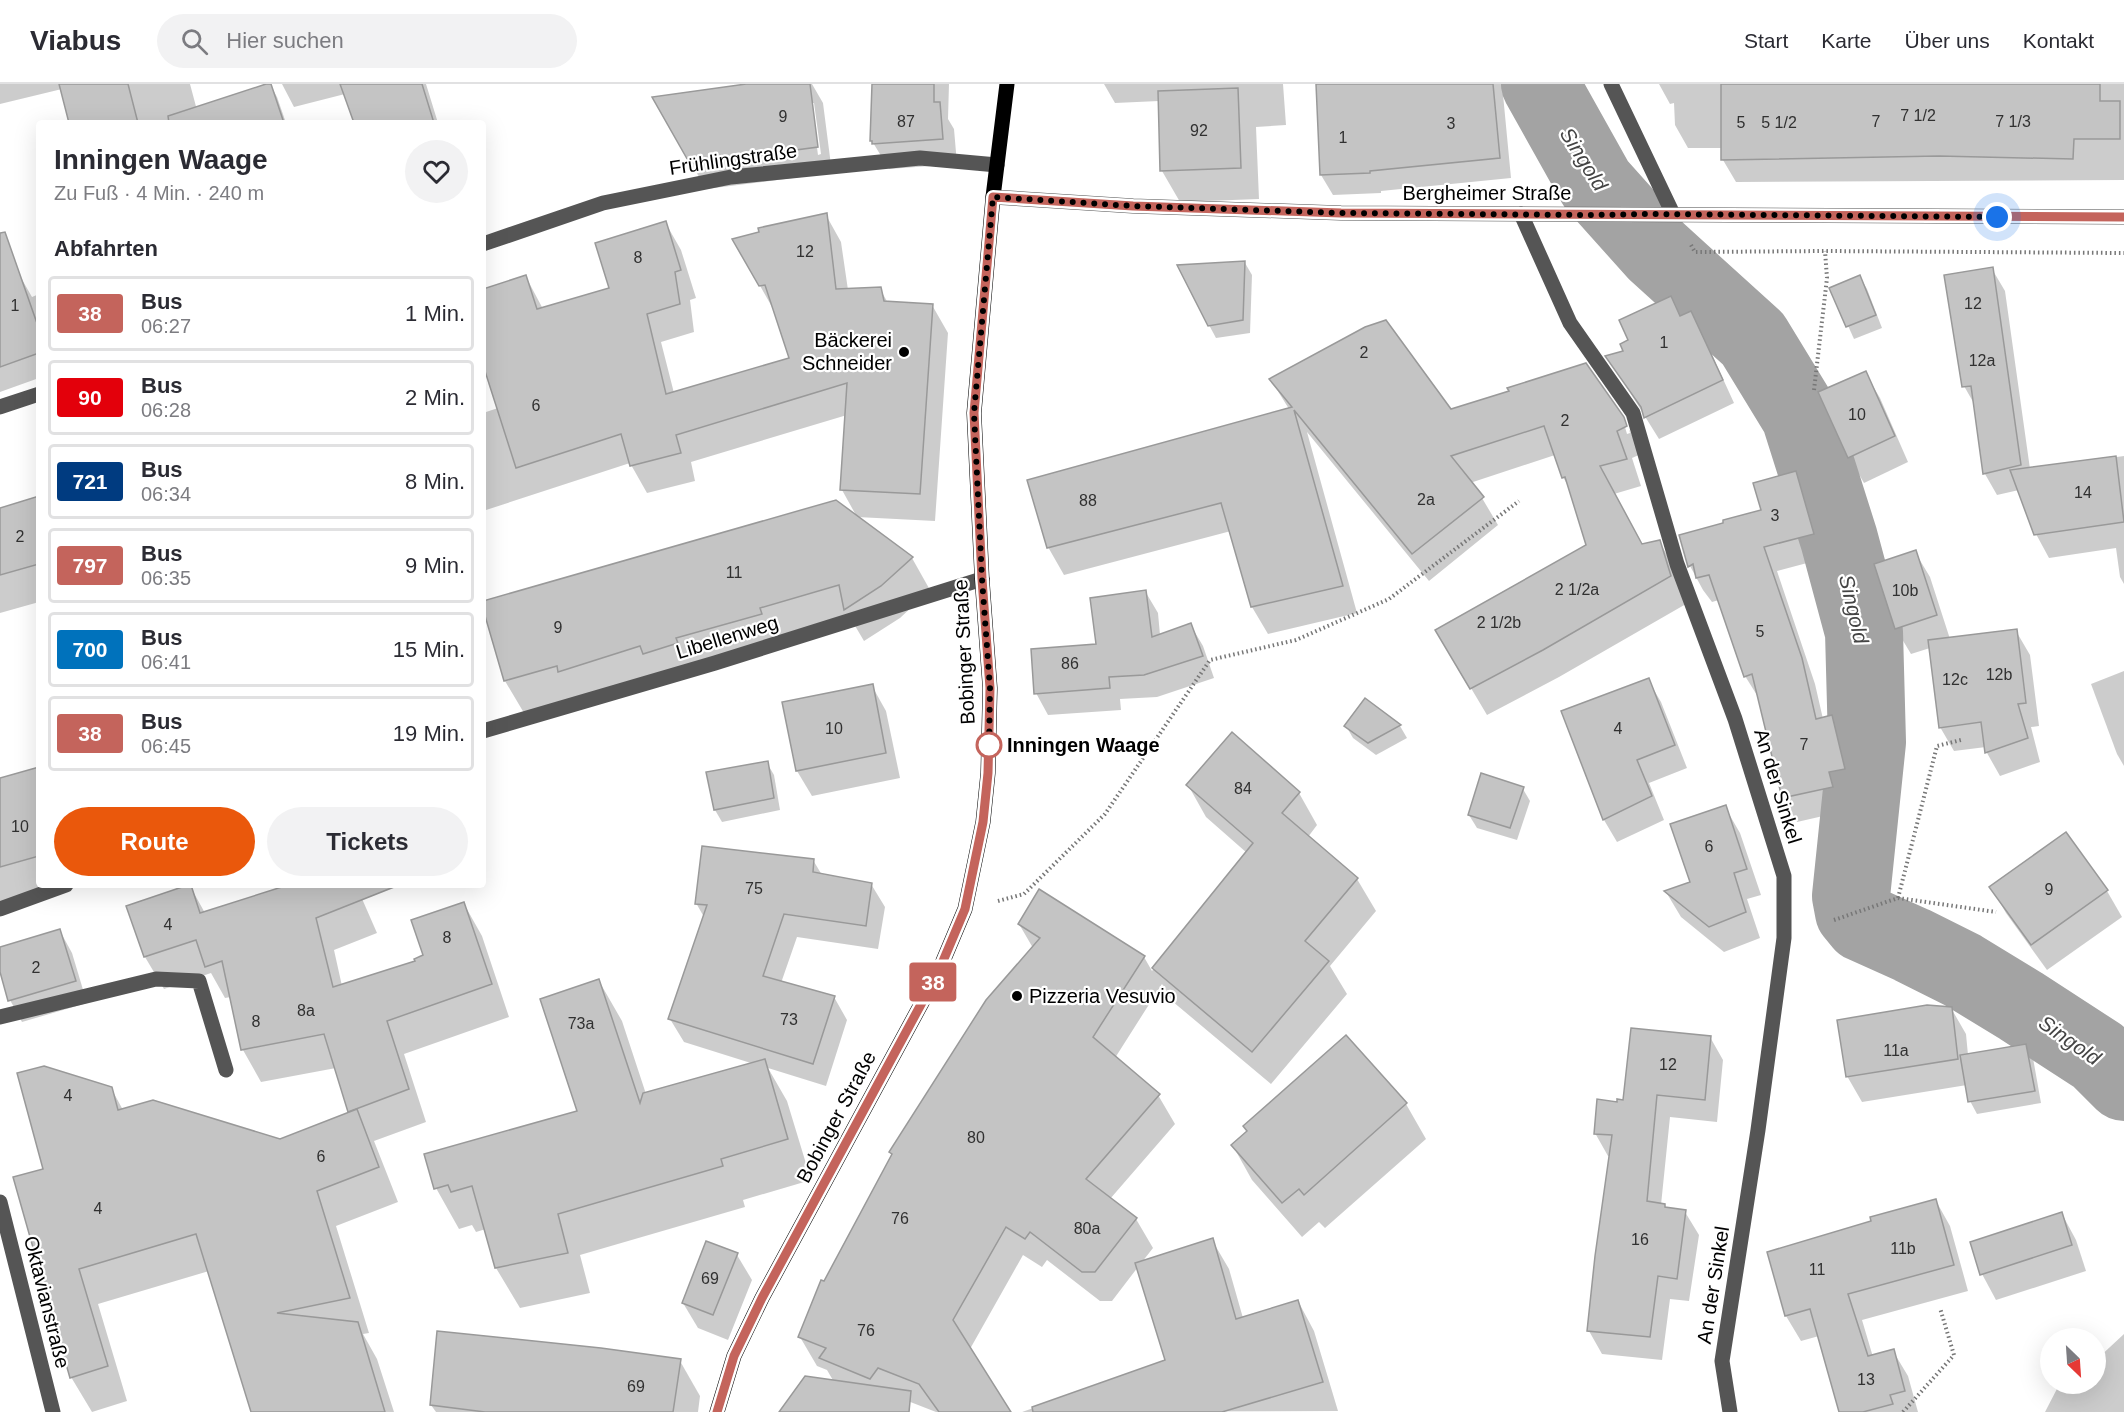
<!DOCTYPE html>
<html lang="de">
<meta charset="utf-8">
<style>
:root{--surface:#fff;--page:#f2f2f3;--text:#2b2b33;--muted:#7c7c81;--line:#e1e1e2;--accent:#ea580c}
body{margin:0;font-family:Arial,sans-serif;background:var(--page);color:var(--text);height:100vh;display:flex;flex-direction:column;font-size:22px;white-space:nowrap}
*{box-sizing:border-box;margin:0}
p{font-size:20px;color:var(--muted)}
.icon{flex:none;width:33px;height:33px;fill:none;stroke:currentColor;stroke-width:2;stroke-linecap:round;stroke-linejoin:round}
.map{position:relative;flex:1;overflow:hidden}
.panel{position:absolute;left:36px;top:36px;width:450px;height:768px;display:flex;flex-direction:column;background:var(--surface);border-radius:6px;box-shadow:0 6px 24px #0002}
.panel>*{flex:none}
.badge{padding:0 12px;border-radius:4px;font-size:21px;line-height:39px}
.needle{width:39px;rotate:155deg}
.controls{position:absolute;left:2040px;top:1244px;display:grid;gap:12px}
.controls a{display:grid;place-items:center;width:66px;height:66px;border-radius:50%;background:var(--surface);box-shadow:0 6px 24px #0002;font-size:30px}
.you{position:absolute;width:30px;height:30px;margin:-15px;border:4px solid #fff;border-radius:50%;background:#1a73e8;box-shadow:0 0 0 9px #1a73e833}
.map>.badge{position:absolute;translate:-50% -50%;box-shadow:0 0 0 3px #fff}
h2{padding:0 18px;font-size:22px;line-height:54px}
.round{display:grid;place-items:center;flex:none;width:63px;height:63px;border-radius:32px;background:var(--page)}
.head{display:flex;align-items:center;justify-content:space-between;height:102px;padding:0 18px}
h1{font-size:28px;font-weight:700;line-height:45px}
.action{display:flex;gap:12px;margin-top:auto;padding:12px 18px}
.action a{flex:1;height:69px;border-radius:36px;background:var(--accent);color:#fff;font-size:24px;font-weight:700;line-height:69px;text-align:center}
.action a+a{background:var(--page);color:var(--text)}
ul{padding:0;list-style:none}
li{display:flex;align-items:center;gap:18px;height:75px;margin:0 12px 9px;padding:0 6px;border:3px solid var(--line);border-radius:6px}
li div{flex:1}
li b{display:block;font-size:22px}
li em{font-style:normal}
li .badge{min-width:66px;font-weight:700;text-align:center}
header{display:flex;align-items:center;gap:36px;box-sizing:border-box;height:84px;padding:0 30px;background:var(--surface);border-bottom:2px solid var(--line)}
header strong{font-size:28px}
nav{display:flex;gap:33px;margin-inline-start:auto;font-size:21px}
.search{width:420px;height:54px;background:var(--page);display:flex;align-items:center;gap:15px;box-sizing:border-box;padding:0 21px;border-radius:33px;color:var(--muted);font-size:22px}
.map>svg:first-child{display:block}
.shadow{fill:#0003;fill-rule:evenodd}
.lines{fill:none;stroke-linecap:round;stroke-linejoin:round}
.river{stroke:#a3a3a3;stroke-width:78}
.building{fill:#c4c4c4;stroke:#999;stroke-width:1.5}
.path{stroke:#777;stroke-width:4;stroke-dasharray:1.5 3;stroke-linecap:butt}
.minor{stroke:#555;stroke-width:15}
.major{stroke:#000;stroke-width:15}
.line-casing{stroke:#fff;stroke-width:14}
.line{stroke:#c4645c;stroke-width:9}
.walk{stroke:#000;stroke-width:6;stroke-dasharray:0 10.8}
.poi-dot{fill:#000;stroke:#fff;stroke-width:2}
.stop-dot{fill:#fff;stroke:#c4645c;stroke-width:3}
.labels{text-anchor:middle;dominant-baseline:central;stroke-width:4.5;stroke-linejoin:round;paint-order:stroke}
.number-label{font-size:16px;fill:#313131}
.street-label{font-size:20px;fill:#000;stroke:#fff}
.poi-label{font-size:20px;fill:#000;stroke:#fff;text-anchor:end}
.stop-label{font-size:20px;font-weight:bold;fill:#000;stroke:#fff;text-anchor:start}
.water-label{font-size:21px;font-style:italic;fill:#444;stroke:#fff}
</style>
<header>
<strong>Viabus</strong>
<div class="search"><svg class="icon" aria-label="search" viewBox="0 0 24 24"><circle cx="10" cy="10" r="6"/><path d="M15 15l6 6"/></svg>Hier suchen</div>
<nav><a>Start</a><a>Karte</a><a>Über uns</a><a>Kontakt</a></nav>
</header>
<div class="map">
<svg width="2124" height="1328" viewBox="0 0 2124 1328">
<rect width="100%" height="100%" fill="#fff"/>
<g class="shadow">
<path d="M0 0H190L198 30 161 39H70L62 5 0 20Z"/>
<path d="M270 0 277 13 286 39H210Z"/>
<path d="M282 0H426L438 39H355L345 10 294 23Z"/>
<path d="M758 0H812L823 19 832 89 706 105 654 15ZM811 19H814L821 70 818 71Z"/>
<path d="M873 0H949L948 35 954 45 957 80 889 85 872 57Z"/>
<path d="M1104 0H1283L1286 41 1256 43 1259 115 1180 118 1162 87 1159 17 1115 19Z"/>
<path d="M1317 0H1502L1511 94 1381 107V109L1333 111 1321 91Z"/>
<path d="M1659 0H2124V96L1736 98 1723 76V64H1688L1675 41 1674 19 1670 20Z"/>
<path d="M826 131 841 158 848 206 880 205 888 219 932 221 948 249 935 437 857 433 842 406 847 331 691 378 695 397 647 409 630 379 483 427V329L498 324 483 276V207L526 193 543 225 610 205 665 138 681 166 696 214 690 216 694 248 661 258 674 309 791 275 776 230 734 156Z"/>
<path d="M1245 179 1252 191 1250 249 1216 254 1209 241Z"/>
<path d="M1992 185 2005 207 2030 385 2124 372V500L2120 493 2116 464 2049 474 2036 450 2019 406 1997 411 1985 390 1976 323 1964 302Z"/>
<path d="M20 192 32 213 39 210V294L0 308V199Z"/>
<path d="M1860 193 1867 205 1882 244 1854 255 1831 204Z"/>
<path d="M1670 214 1681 233 1690 229 1703 251 1734 319 1659 355 1608 273 1625 268Z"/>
<path d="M1865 289 1880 314 1908 378 1864 399 1849 373Z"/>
<path d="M1271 296 1450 327 1623 336 1627 350 1630 349 1629 345 1641 370 1632 374 1641 402 1614 410 1642 462 1659 457 1675 485 1686 520 1559 593 1487 631 1437 547 1588 461 1571 407 1563 393 1555 371 1470 399 1482 414 1498 441 1429 497 1307 348 1357 529 1268 550 1252 523 1231 447 1064 491 1048 463 1289 325Z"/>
<path d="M1795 388 1809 413 1826 474 1777 487 1815 600 1823 635 1832 632 1845 656 1858 709 1842 712 1845 727 1797 738 1783 714 1760 616 1745 592 1719 516 1712 518 1703 506 1690 482 1680 452 1725 440 1763 427Z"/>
<path d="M39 414V518L0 529V425Z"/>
<path d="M1915 468 1930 493 1950 555 2016 547 2030 571 2039 642 2031 643 2040 678 2000 692 1987 669 1986 663 1954 667 1940 643 1930 564 1911 570 1896 545 1876 481Z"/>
<path d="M912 474 930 506 900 534 864 557 851 535 524 629 505 597 483 519Z"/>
<path d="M1145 507 1158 529 1160 551 1190 540 1203 562 1214 594 1157 613 1120 615 1121 626 1048 631 1036 609 1098 561Z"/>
<path d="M2124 587V682L2117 670 2091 600Z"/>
<path d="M1648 596 1661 618 1687 684 1649 699 1664 736 1617 758 1604 736 1563 628Z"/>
<path d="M872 602 886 627 900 694 812 712 797 687Z"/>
<path d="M1365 616 1400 642 1407 654 1376 671 1353 654 1346 642Z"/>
<path d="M767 679 774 691 780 726 722 738 715 726Z"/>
<path d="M39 684V801H69L0 821V695Z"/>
<path d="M1188 701 1299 709 1317 741 1308 753 1357 795 1376 827 1330 882 1347 910 1271 1000 1172 917 1162 900 1115 974 1158 1011 1175 1040 1110 1115 1136 1135 1153 1164 1142 1178 1212 1156 1229 1185 1243 1234 1298 1217 1314 1247 1338 1327 1022 1328 1167 1277 1138 1183 1112 1217H1100L1047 1176 1042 1183 1023 1171 970 1265 1009 1328H936L895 1312 879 1328H780L834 1298 827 1286 817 1282 800 1253 825 1199 1033 864 1019 840 1144 873 1152 887 1247 769 1206 733Z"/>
<path d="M1523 705 1530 717 1517 756 1477 744 1469 731Z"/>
<path d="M1725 723 1740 749 1761 811 1747 815 1760 854 1724 868 1681 833 1666 808 1692 799Z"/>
<path d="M2066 750 2107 807 2122 833 2047 886 2006 829 1991 803Z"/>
<path d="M813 776 822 791 871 800 885 823 878 865 797 853 781 899 834 913 847 936 826 1002 768 984 787 1017 811 1096 743 1116 745 1123 580 1171 590 1209 520 1224 496 1184 486 1145 476 1148 472 1141 459 1145 436 1104 578 1028 599 897 622 937 646 1010 754 980 684 958 670 935 704 833 696 819Z"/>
<path d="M292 801H356L377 849 334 866 342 902 417 878 425 872 464 820 482 852 509 933 404 970 426 1038 374 1057 398 1118 336 1142 369 1249 363 1250 377 1275 394 1328H253L209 1187 98 1220 127 1317 92 1328 71 1293 45 1086 111 1004 123 1026 280 1056 350 1029 336 984 261 998 243 966 231 913 225 914 211 889 164 905 145 873 128 823 190 802 205 829Z"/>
<path d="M60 847 72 869 87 919 22 938 10 916 0 883V865Z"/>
<path d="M1951 924 1966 950 1968 971 2026 962 2033 974 2041 1019 1977 1030 1970 1017 1967 1001 1862 1018 1847 992Z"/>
<path d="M1346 953 1406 1020 1426 1055 1325 1144 1319 1138 1302 1153 1252 1096 1233 1062Z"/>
<path d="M1710 953 1723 976 1717 1038 1670 1033 1661 1121H1664L1667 1125 1685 1128 1699 1151 1689 1217 1670 1215 1662 1276 1602 1270 1589 1247 1610 1072H1608L1595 1049 1618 1020 1625 1017Z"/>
<path d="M1936 1117 1950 1142 1968 1207 1862 1236 1873 1273 1893 1267 1908 1292 1918 1328H1840L1819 1252 1801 1257 1786 1232 1768 1169Z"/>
<path d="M2062 1130 2076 1156 2086 1187 1996 1216 1982 1190Z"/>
<path d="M737 1171 752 1196 728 1256 698 1244 683 1219Z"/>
<path d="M2124 1250V1328H2045L2060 1299H2096V1276Z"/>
<path d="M680 1277 700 1312 698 1328H436L431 1321Z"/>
</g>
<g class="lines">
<path class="river" d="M1540 0 1596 100 1656 167 1753 255 1800 332 1839 455 1864 548 1867 658 1851 812 1854 828 1863 839 1912 861 1962 886 2021 922 2098 972 2124 998"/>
</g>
<g class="building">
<path d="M59 0H128L138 39H69Z"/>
<path d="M266 0H271L284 39H169L168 32Z"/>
<path d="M340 0H422L434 39H354Z"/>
<path d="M746 0H810L818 63 690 80 652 13Z"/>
<path d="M872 0H934V18H940L943 55 872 60V57H870Z"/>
<path d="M1316 0H1493L1500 74 1370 87V89L1320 91Z"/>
<path d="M1721 0H2100V17H2120V55H2074L2073 75 1939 72 1721 76Z"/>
<path d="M1238 4 1241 84 1160 87 1158 7Z"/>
<path d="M827 129 836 205 881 203 884 217 933 220 920 410 840 406 847 299 676 351 681 369 630 382 621 350 516 384 483 281V205L526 191 537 225 609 204 595 159 666 137 681 186 675 188 680 220 647 230 666 310 789 274 765 201 759 202 732 155 759 148 758 144Z"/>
<path d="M5 148 39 245V269L0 283V149Z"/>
<path d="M1245 177 1243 236 1208 242 1177 181Z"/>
<path d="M1993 183 2021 381 1983 390 1971 302 1962 303 1944 191Z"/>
<path d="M1860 191 1876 231 1846 243 1829 204Z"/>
<path d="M1671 212 1680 232 1691 227 1723 296 1644 334 1641 323 1605 272 1623 267 1620 260 1628 256 1619 236Z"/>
<path d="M1386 236 1451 325 1509 307 1507 304 1586 279 1624 333 1627 342 1617 347 1627 375 1600 382 1642 460 1660 456 1671 492 1543 566 1470 605 1435 546 1586 461 1565 393 1562 394 1544 342 1451 372 1484 413 1412 470 1294 326 1343 502 1251 523 1221 419 1047 464 1027 396 1292 323 1269 295 1365 243Z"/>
<path d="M1866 287 1895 352 1848 374 1818 308Z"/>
<path d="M2116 372 2124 438 2034 451 2010 386Z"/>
<path d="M1796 387 1814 450 1764 463 1802 574 1816 635 1832 631 1845 685 1829 688 1833 703 1782 714 1752 590 1744 593 1709 491 1696 494 1693 480 1688 483 1679 451 1723 439V436L1761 426 1753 399Z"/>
<path d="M39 412V480L0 491V424Z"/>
<path d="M836 416 913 473 881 502 844 526 839 501 760 524 762 530 676 554 678 559 643 570 640 562 558 588 557 582 504 597 483 525V517Z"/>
<path d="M1916 466 1937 531 1895 545 1874 480Z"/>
<path d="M1146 506 1152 553 1191 539 1203 572 1144 591 1109 593 1110 604 1034 610 1031 565 1096 560 1090 514Z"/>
<path d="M2017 545 2026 619 2018 620 2028 654 1985 669 1981 638 1939 644 1928 556Z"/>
<path d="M1649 594 1675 661 1637 676 1652 712 1603 736 1561 627Z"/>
<path d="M873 600 886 669 796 687 782 618Z"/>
<path d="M1365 614 1401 641 1368 659 1344 642Z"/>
<path d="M1232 648 1300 708 1282 729 1358 794 1305 857 1329 877 1252 968 1152 884 1253 759 1186 701Z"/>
<path d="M768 677 774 714 714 726 706 688Z"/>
<path d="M39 683V772L0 783V694Z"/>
<path d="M1481 689 1524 703 1510 744 1468 731Z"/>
<path d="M1726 721 1747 785 1734 789 1746 828 1709 843 1664 807 1690 798 1670 740Z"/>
<path d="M2066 748 2108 806 2031 861 1989 803Z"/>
<path d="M702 762 814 775 813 788 872 799 866 842 784 830 763 892 835 912 813 980 668 935 707 821 695 820Z"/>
<path d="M188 801H191L200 829 288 801H393L394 803 316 834 333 903 415 877 414 875 423 871 411 836 464 818 492 900 387 937 409 1005 348 1028 324 950 241 966 222 877 205 883 196 856 144 873 126 822Z"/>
<path d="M1039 805 1145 872 1093 953 1160 1010 1086 1095 1137 1134 1095 1188H1082L1030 1148 1025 1155 1006 1143 953 1236 1011 1328H939L919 1300 878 1284 870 1295 819 1274 826 1264 798 1253 821 1196 824 1197 892 1070 889 1068 986 916 1040 854 1018 840Z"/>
<path d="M60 845 76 897 8 917 0 888V863Z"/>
<path d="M599 895 640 1019 643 1009 765 975 788 1055 721 1075 723 1082 558 1130 568 1169 495 1184 472 1102 451 1108 448 1101 434 1105 424 1070 577 1027 540 915Z"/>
<path d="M1927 921 1952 923 1958 975 1846 993 1837 936Z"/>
<path d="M1631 944 1711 952 1705 1016 1657 1011 1647 1117 1665 1120V1123L1686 1126 1677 1195 1658 1192 1650 1253 1587 1247 1595 1172 1612 1051 1594 1050 1597 1015 1617 1018V1015L1623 1016Z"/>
<path d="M1346 951 1407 1019 1304 1111 1299 1105 1282 1119 1231 1061 1247 1047 1243 1042Z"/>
<path d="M2026 960 2035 1007 1968 1018 1960 971Z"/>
<path d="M44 982 112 1003 118 1026 153 1016 280 1055 357 1025 379 1083 317 1107 350 1214 277 1229 358 1238 385 1328H251L196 1150 79 1185 108 1282 70 1294 13 1093 43 1085 17 989Z"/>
<path d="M1936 1115 1954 1181 1848 1210 1868 1272 1894 1265 1905 1307 1890 1311 1893 1320 1863 1328H1839L1810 1225 1785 1232 1767 1168 1871 1137 1870 1133Z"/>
<path d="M2062 1128 2072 1161 1980 1191 1970 1158Z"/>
<path d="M1213 1154 1236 1235 1298 1216 1323 1298 1222 1328H1033L1032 1323 1165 1276 1135 1179Z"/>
<path d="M706 1157 738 1169 713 1231 682 1219Z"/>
<path d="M437 1247 601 1264 681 1275 673 1328H485L430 1321Z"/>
<path d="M805 1292 911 1307 909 1328H779Z"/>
</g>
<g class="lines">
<g class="path">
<path d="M1691 161 1695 168 1825 167 2124 169"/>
<path d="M1814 306 1827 194 1825 167"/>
<path d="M1898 814 1937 662 1961 656"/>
<path d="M998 817 1024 810 1105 730 1210 576 1296 556 1389 515 1519 417"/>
<path d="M1834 836 1898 814 1996 828"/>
<path d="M1903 1328 1954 1271 1940 1224"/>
</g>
<g class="minor">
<path d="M1611 0 1673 130"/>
<path d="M993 113 1133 122 1341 129 2124 133"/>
<path d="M1521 130 1570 239 1633 329 1677 480 1735 635 1784 792V854L1758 1046 1722 1277 1730 1328"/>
<path d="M483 160 603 119 731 93 920 74 997 81"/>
<path d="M0 323 39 310"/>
<path d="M483 647 715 579 982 495"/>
<path d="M0 825 66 801"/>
<path d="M0 933 156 895 199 897 226 986"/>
<path d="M0 1118 53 1328"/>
</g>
<path class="major" d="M717 1328 734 1272 762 1214 938 889 965 825 983 738 988 689 990 604 982 495 974 329 993 113 1007 0"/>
</g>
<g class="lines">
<defs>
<path id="line" d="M717 1328 734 1272 762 1214 938 889 965 825 983 738 988 689 990 604 982 495 974 329 993 113 1133 122 1341 129 2124 133"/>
</defs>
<use href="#line" class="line-casing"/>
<use href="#line" class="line"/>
<path class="walk" d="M989 661V665L990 604 982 495 974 329 993 113 1133 122 1341 129 1592 131 1652 130 1997 133"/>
</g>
<g class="poi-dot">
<circle cx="904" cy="268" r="6"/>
<circle cx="1017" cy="912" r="6"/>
</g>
<circle class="stop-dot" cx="989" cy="661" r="12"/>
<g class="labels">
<g class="number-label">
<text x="1918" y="31">7 1/2</text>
<text x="783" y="32">9</text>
<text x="906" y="37">87</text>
<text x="1876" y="37">7</text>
<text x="2013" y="37">7 1/3</text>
<text x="1741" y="38">5</text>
<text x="1779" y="38">5 1/2</text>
<text x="1451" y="39">3</text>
<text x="1199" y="46">92</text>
<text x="1343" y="53">1</text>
<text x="805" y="167">12</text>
<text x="638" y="173">8</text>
<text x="1973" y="219">12</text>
<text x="15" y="221">1</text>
<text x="1664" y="258">1</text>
<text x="1364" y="268">2</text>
<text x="1982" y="276">12a</text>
<text x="536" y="321">6</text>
<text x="1857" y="330">10</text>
<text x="1565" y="336">2</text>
<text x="2083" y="408">14</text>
<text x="1426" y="415">2a</text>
<text x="1088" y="416">88</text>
<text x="1775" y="431">3</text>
<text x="20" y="452">2</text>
<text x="734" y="488">11</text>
<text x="1577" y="505">2 1/2a</text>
<text x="1905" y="506">10b</text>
<text x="1499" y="538">2 1/2b</text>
<text x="558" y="543">9</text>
<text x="1760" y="547">5</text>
<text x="1070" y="579">86</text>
<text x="1999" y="590">12b</text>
<text x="1955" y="595">12c</text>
<text x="834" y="644">10</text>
<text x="1618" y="644">4</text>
<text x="1804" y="660">7</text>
<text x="1243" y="704">84</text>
<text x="20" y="742">10</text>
<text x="1709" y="762">6</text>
<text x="754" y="804">75</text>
<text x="2049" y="805">9</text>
<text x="168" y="840">4</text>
<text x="447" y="853">8</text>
<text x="36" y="883">2</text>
<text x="306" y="926">8a</text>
<text x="789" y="935">73</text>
<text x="256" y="937">8</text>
<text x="581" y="939">73a</text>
<text x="1896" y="966">11a</text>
<text x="1668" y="980">12</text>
<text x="68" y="1011">4</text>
<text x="976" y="1053">80</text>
<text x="321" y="1072">6</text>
<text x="98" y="1124">4</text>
<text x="900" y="1134">76</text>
<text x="1087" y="1144">80a</text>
<text x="1640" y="1155">16</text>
<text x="1903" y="1164">11b</text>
<text x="1817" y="1185">11</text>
<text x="710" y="1194">69</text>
<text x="866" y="1246">76</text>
<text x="1866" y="1295">13</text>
<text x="636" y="1302">69</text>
</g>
<g class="street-label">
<text transform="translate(733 75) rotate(-8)">Frühlingstraße</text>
<text x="1487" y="109">Bergheimer Straße</text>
<text transform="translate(727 553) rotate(-17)">Libellenweg</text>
<text transform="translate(964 568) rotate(-93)">Bobinger Straße</text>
<text transform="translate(1778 702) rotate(73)">An der Sinkel</text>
<text transform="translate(836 1033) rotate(-62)">Bobinger Straße</text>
<text transform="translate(1713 1201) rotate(-81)">An der Sinkel</text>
<text transform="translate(47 1218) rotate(76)">Oktavianstraße</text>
</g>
<g class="poi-label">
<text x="892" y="256">Bäckerei<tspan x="892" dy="23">Schneider</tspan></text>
<text x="1029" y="912" text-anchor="start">Pizzeria Vesuvio</text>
</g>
<g class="stop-label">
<text x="1007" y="661">Inningen Waage</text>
</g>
<g class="water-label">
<text transform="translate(1584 75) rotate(58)">Singold</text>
<text transform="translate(1854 525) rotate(77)">Singold</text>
<text transform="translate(2070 956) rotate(35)">Singold</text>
</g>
</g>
</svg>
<div class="controls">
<a><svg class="needle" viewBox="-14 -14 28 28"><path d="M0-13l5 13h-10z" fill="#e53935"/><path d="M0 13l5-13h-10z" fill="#7c7c81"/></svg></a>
</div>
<div class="you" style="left:1997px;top:133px"></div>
<b class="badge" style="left:933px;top:898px;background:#c4645c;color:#fff">38</b>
<section class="panel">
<div class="head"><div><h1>Inningen Waage</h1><p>Zu Fuß · 4 Min. · 240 m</p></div><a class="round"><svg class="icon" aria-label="heart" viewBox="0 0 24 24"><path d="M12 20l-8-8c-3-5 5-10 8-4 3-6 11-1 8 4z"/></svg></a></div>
<h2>Abfahrten</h2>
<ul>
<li><span class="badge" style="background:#c4645c;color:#fff">38</span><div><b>Bus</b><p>06:27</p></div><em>1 Min.</em></li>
<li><span class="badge" style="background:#e3000b;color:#fff">90</span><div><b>Bus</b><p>06:28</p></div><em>2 Min.</em></li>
<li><span class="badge" style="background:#003b80;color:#fff">721</span><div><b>Bus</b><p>06:34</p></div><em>8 Min.</em></li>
<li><span class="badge" style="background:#c4645c;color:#fff">797</span><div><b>Bus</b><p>06:35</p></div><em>9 Min.</em></li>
<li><span class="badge" style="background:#0072bc;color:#fff">700</span><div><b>Bus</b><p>06:41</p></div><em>15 Min.</em></li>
<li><span class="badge" style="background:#c4645c;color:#fff">38</span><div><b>Bus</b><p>06:45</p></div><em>19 Min.</em></li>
</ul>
<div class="action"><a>Route</a><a>Tickets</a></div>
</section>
</div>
